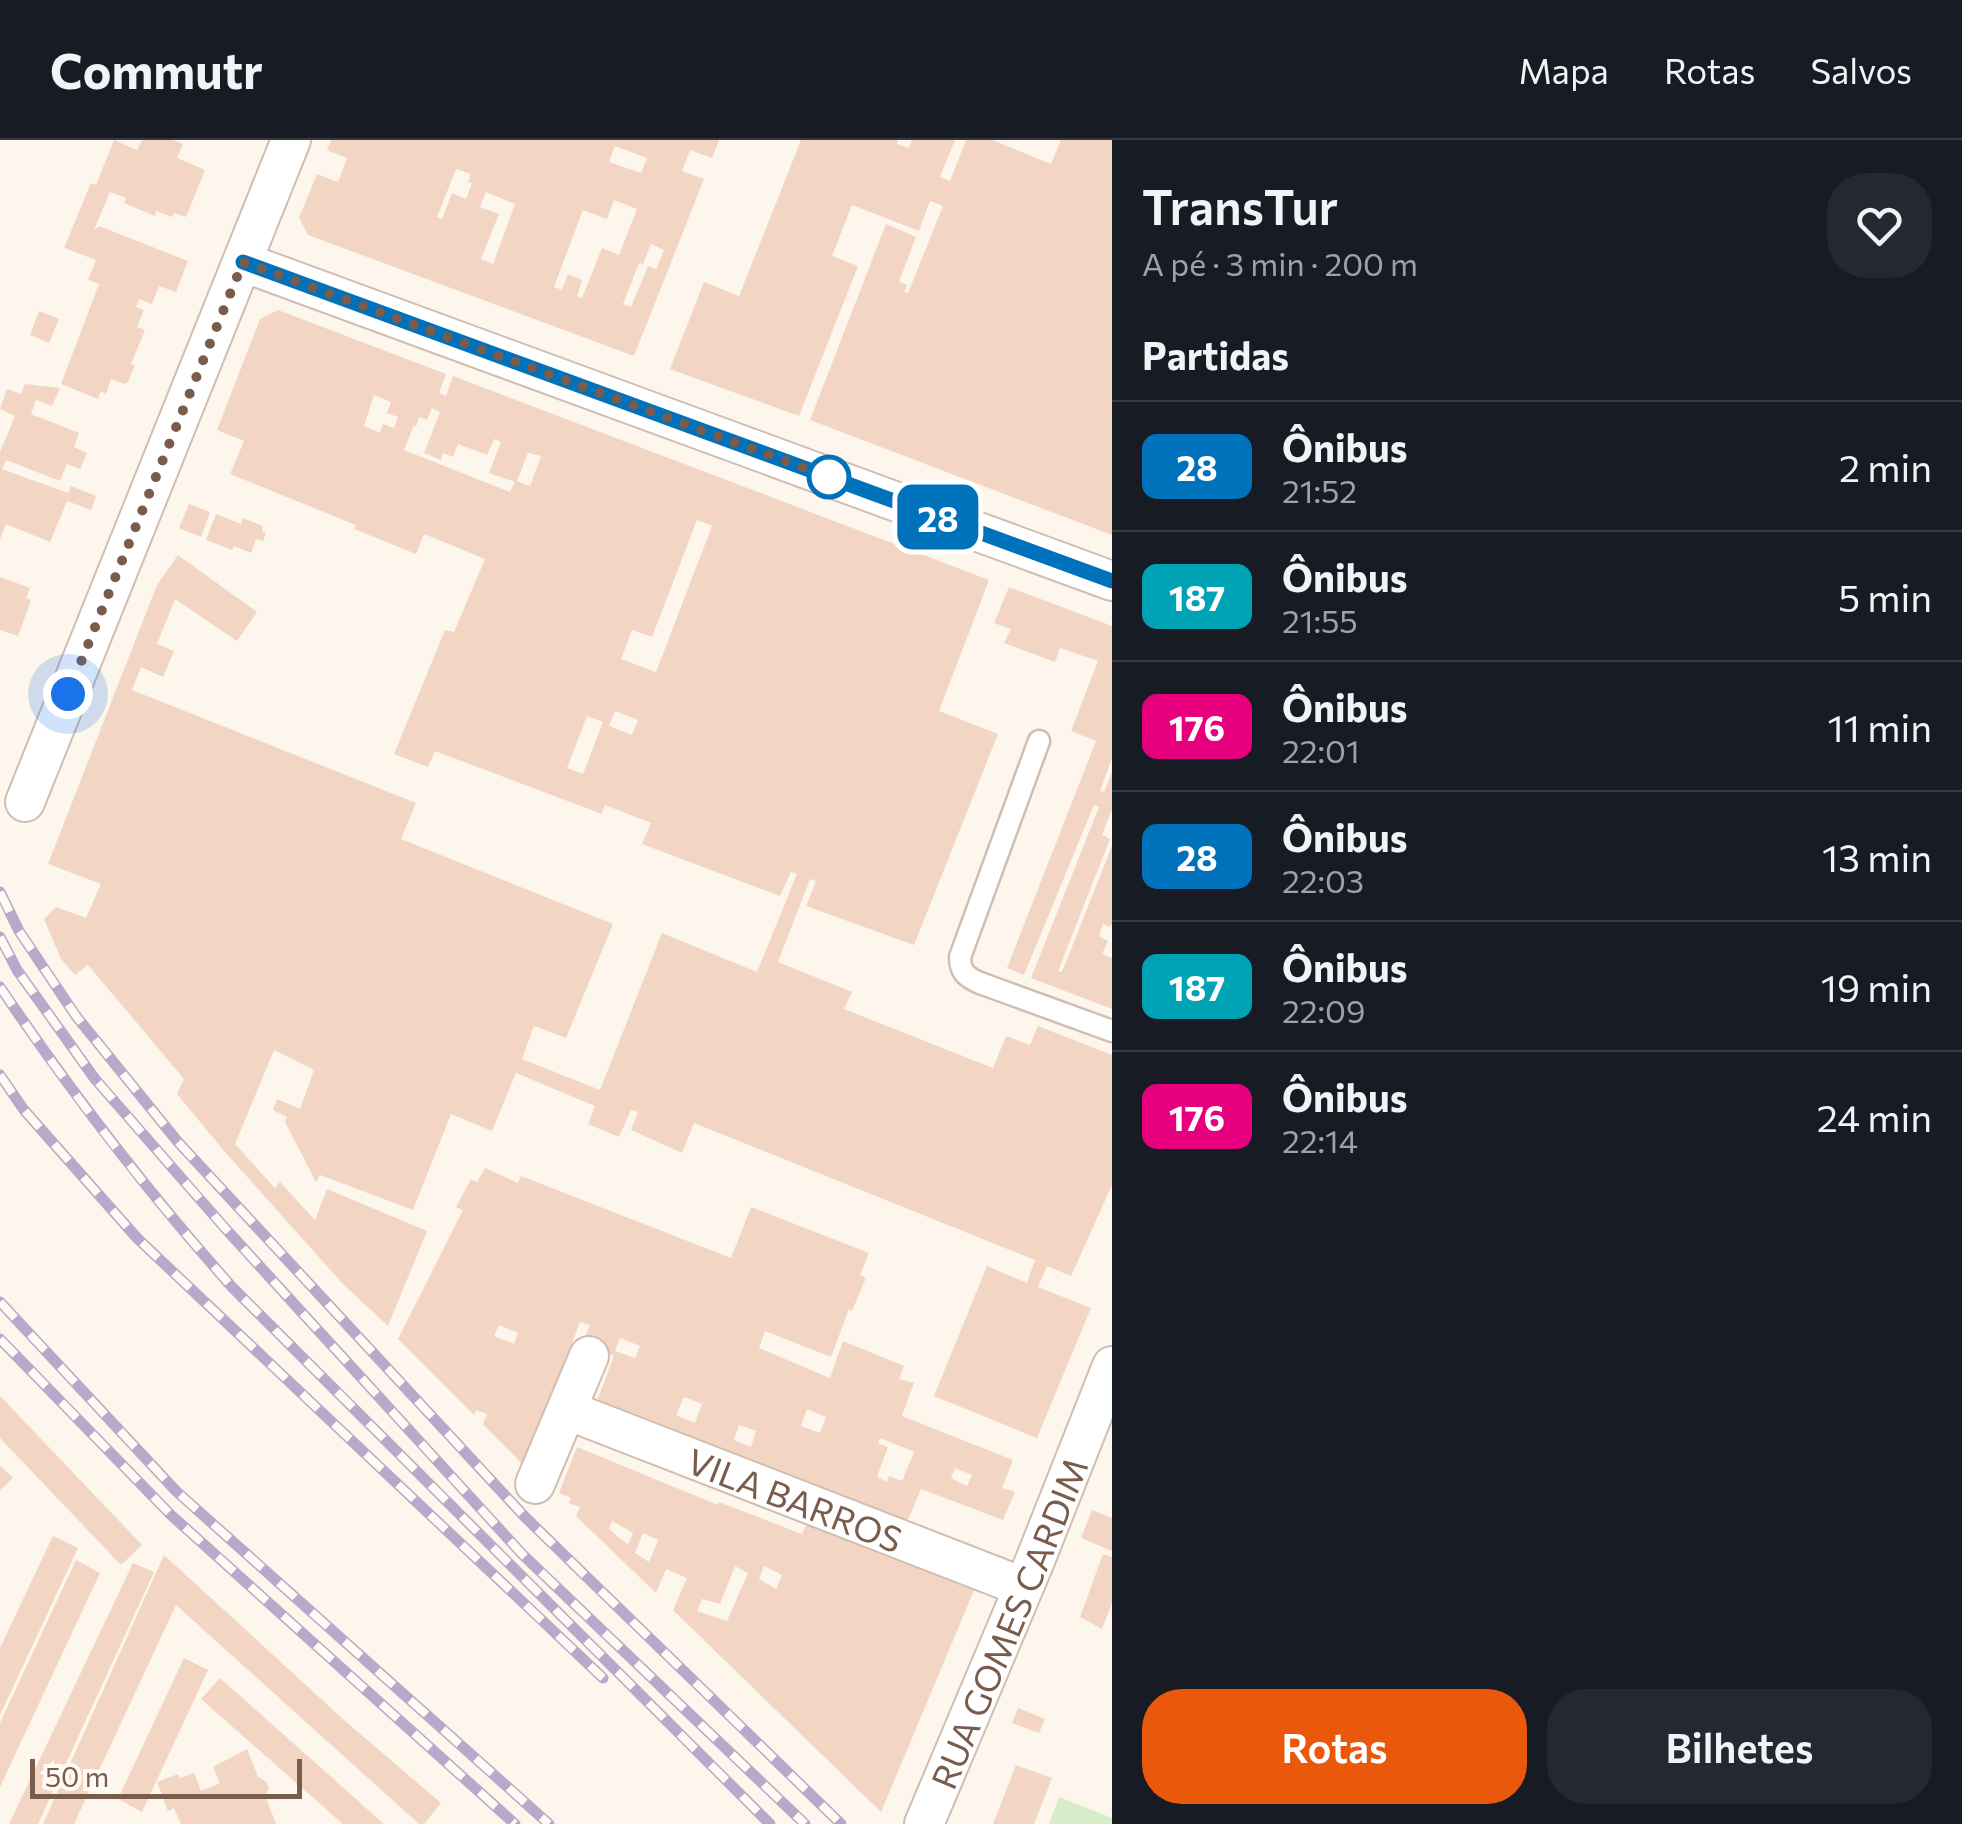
<!DOCTYPE html>
<html lang="pt">
<meta charset="utf-8">
<style>
:root{--surface:#171b24;--page:#242831;--text:#f1f3f6;--muted:#9ea1a6;--line:#363941;--accent:#ea580c}
body{margin:0;font-family:Commissioner,sans-serif;background:var(--page);color:var(--text);height:100vh;display:flex;flex-direction:column;font-size:38px;white-space:nowrap}
*{box-sizing:border-box;margin:0}
p{font-size:32px;color:var(--muted)}
.icon{flex:none;width:55px;height:55px;fill:none;stroke:currentColor;stroke-width:2;stroke-linecap:round;stroke-linejoin:round}
.map{position:relative;flex:1;overflow:hidden}
.drawer{display:flex;flex-direction:column;background:var(--surface);width:850px}
.drawer>*{flex:none}
.badge{padding:0 20px;border-radius:15px;font-size:35px;line-height:65px}
.scale{position:absolute;left:30px;bottom:25px;width:272px;box-sizing:border-box;padding-left:10px;border:5px solid #7a5c4d;border-top:0;font-size:28px;line-height:35px;white-space:nowrap;color:#7a5c4d;-webkit-text-stroke:8px #fffaf3;paint-order:stroke}
.you{position:absolute;width:50px;height:50px;margin:-25px;border:8px solid #fff;border-radius:50%;background:#1a73e8;box-shadow:0 0 0 15px #1a73e833}
.map>.badge{position:absolute;translate:-50% -50%;box-shadow:0 0 0 5px #fff}
h2{padding:0 30px;font-size:38px;line-height:90px}
.round{display:grid;place-items:center;flex:none;width:105px;height:105px;border-radius:40px;background:var(--page)}
.head{display:flex;align-items:center;justify-content:space-between;height:170px;padding:0 30px}
h1{font-size:48px;font-weight:600;line-height:75px}
.primary-button{display:flex;gap:20px;margin-top:auto;padding:20px 30px}
.primary-button a{flex:1;height:115px;border-radius:40px;background:var(--accent);color:#fff;font-size:40px;font-weight:600;line-height:115px;text-align:center}
.primary-button a+a{background:var(--page);color:var(--text)}
ul{padding:0;list-style:none}
li{display:flex;align-items:center;gap:30px;height:130px;padding:0 30px;border-top:2px solid var(--line)}
li div{flex:1}
li b{display:block;font-size:38px}
li em{font-style:normal}
li .badge{min-width:110px;font-weight:700;text-align:center}
header{display:flex;align-items:center;gap:60px;box-sizing:border-box;height:140px;padding:0 50px;background:var(--surface);border-bottom:2px solid var(--line)}
header strong{font-size:48px}
nav{display:flex;gap:55px;margin-inline-start:auto;font-size:35px}
main{display:flex;flex:1;min-height:0}
.map>svg:first-child{display:block}
.green{fill:#d8ecc9}
.building{fill:#f3d5c3;fill-rule:evenodd}
.lines{fill:none;stroke-linecap:round;stroke-linejoin:round}
.service-casing{stroke:#d1beb0;stroke-width:25}
.minor-casing{stroke:#d1beb0;stroke-width:42}
.service{stroke:#fff;stroke-width:20}
.minor{stroke:#fff;stroke-width:38}
.rail-casing{stroke:#b9a8c9;stroke-width:11}
.rail{stroke:#fffaf3;stroke-width:8;stroke-dasharray:22;stroke-linecap:butt}
.line-casing{stroke:#fff;stroke-width:22}
.line{stroke:#0072bc;stroke-width:15}
.walk{stroke:#7a5c4d;stroke-width:10;stroke-dasharray:0 18}
.stop-dot{fill:#fff;stroke:#0072bc;stroke-width:5}
.labels{text-anchor:middle;dominant-baseline:central;stroke-width:8;stroke-linejoin:round;paint-order:stroke}
.street-label{font-size:35px;fill:#7a5c4d;stroke:#fffaf3}
</style>
<header>
<strong>Commutr</strong>
<nav><a>Mapa</a><a>Rotas</a><a>Salvos</a></nav>
</header>
<main>
<div class="map">
<svg width="1112" height="1684" viewBox="0 0 1112 1684">
<rect width="100%" height="100%" fill="#fdf6ec"/>
<path class="green" d="M1059 1657 1112 1678V1684H1049Z"/>
<g class="building">
<path d="M114 0 137 10 142 0H173L183 4 177 18 205 30 186 77 174 73 172 77 156 71 155 76 124 63 126 58 110 52 94 90 99 86 188 121 176 152 159 146 152 164 139 159 136 167 144 170 137 187 145 190 131 224 135 225 128 242 124 244 111 239 106 254 101 251 98 259 61 244 99 144 88 140 96 120 64 108 91 43 96 45Z"/>
<path d="M331 0H719L712 18 690 10 682 31 704 39 634 216 308 95 299 78 317 34 338 42 347 18 327 10ZM615 6 647 18 641 33 609 22ZM456 29 471 34 468 42 472 43 466 59 452 53 442 79 437 77ZM486 52 515 64 493 124 481 119 499 74 480 67ZM614 60 637 69 619 115 602 108 582 158 577 156 582 140 568 134 562 150 554 147 583 70 607 79ZM651 104 664 110 656 129 648 126 631 167 623 164 639 123 643 124Z"/>
<path d="M801 0H898L897 4 909 8 912 0H955L940 37 950 41 966 0H992L1051 24 1061 0H1112V395L810 280 886 84 916 97 899 142 907 145 904 152 908 153 943 66 930 61 919 91 852 65 832 116 858 126 799 276 670 229 704 142 739 156Z"/>
<path d="M278 170 446 234 439 253 446 256 453 236 989 440 939 571 998 594 914 805 806 766 816 741 810 739 778 822 852 852 844 869 993 928 1006 896 1030 905 1038 886 1112 915V1045L1071 1136 1047 1126 1038 1147 1091 1168 1037 1298 934 1256 987 1126 1027 1143 1035 1120 694 983 682 1013 631 990 638 972 631 970 619 997 588 984 595 966 516 933 492 991 451 974 413 1070 320 1035 316 1042 285 982 287 977 273 970 277 959 300 969 314 930 274 910 235 1004 275 1048 280 1042 315 1080 327 1049 427 1091 388 1186 343 1144 225 1012 177 954 184 939 88 825 75 835 61 819 44 779 56 767 86 778 101 744 48 724 157 445 178 415 257 472 237 501 175 459 157 504 174 511 163 537 141 527 132 550 416 663 401 699 613 784 566 898 534 886 522 919 600 950 662 793 757 832 797 734 791 732 780 756 642 704 651 683 605 665 602 674 435 611 428 627 394 614 445 490 454 492 485 419 424 394 416 414 354 389 356 385 230 334 244 301 217 290 260 179ZM374 255 391 262 387 273 398 277 394 288 383 284 380 293 364 286ZM432 268 440 272 424 313 441 320 443 313 453 317 458 304 487 315 494 299 501 302 489 333 515 342 510 352 404 310 414 285 416 287 419 277 427 280ZM528 313 541 316 530 346 517 341ZM697 380 712 386 656 532 621 519 632 490 652 497ZM615 571 638 580 632 595 609 586ZM587 576 603 582 583 634 567 628Z"/>
<path d="M39 171 59 179 49 203 30 195Z"/>
<path d="M25 244 60 248 52 266 36 260 31 274 79 293 74 307 87 313 80 329 67 324 60 341 6 320 2 329 68 353 71 346 96 356 91 370 67 361 50 402 6 384 0 399V312L15 276 0 269 7 249 21 254Z"/>
<path d="M189 364 210 372 201 397 179 388Z"/>
<path d="M216 374 241 384 243 378 263 386 262 391 266 393 263 401 256 399 251 413 234 406 232 410 206 400Z"/>
<path d="M0 437 30 448 26 458 31 460 18 496 0 490Z"/>
<path d="M1009 447 1112 486V618L1100 651 1104 652 1112 633V669L1102 695 1110 699 1058 831 1062 832 1112 706V784L1110 787 1103 784 1099 796 1108 801 1102 814 1112 818V869L1031 838 1099 667 1094 665 1024 835 1007 828 1096 601 1071 591 1098 521 1060 508 1055 522 1004 503 1011 489 994 483Z"/>
<path d="M485 1028 518 1043 521 1036 731 1118 751 1067 869 1113 860 1135 866 1138 852 1171 849 1169 831 1217 765 1191 759 1208 830 1238 843 1201 904 1226 899 1239 914 1243 902 1276 1013 1320 1002 1348 1015 1352 1003 1380 921 1349 907 1382 597 1261 614 1216 582 1203 590 1185 580 1182 525 1327 483 1284 487 1274 476 1270 474 1275 398 1199 463 1070 456 1067 471 1039 477 1042ZM499 1185 518 1193 514 1204 494 1196ZM620 1198 640 1206 635 1218 615 1211ZM684 1257 702 1264 695 1283 676 1275ZM807 1269 826 1277 820 1293 801 1286ZM739 1285 756 1291 751 1307 734 1300ZM880 1298 914 1312 902 1341 889 1336 887 1342 877 1337 888 1307 878 1303ZM955 1328 972 1335 967 1346 951 1338Z"/>
<path d="M0 1256 142 1405 121 1425 0 1298Z"/>
<path d="M577 1307 718 1365 719 1362 802 1394 807 1383 975 1448 881 1672 673 1470 687 1438 666 1429 656 1453 576 1376 580 1367 569 1363 571 1358 559 1353ZM612 1381 633 1393 628 1405 609 1389ZM643 1393 658 1400 649 1422 635 1413ZM735 1426 748 1433 727 1481 697 1471 702 1459 720 1464ZM764 1426 782 1435 776 1449 759 1439Z"/>
<path d="M0 1325 13 1338 0 1350Z"/>
<path d="M1092 1370 1112 1378V1411L1081 1398Z"/>
<path d="M53 1396 78 1408 0 1575V1508Z"/>
<path d="M1103 1414 1112 1417V1463L1102 1489 1080 1477Z"/>
<path d="M164 1415 344 1580 441 1663 424 1684H419L176 1465 74 1684H43Z"/>
<path d="M76 1420 100 1433 0 1647V1583Z"/>
<path d="M133 1423 154 1432 38 1684H9Z"/>
<path d="M184 1518 208 1530 142 1672 118 1659Z"/>
<path d="M220 1538 384 1684H343L201 1559Z"/>
<path d="M1018 1568 1045 1579 1039 1593 1012 1583Z"/>
<path d="M247 1609 258 1637 266 1641 269 1649 265 1655 276 1684H181L174 1668 168 1671 157 1642 178 1634 180 1638 194 1633 201 1651 220 1643 213 1627Z"/>
<path d="M1016 1625 1052 1638 1034 1684H993Z"/>
</g>
<g class="lines">
<defs>
<path id="service" d="M1039 601 960 817C960 832 966 837 980 843L1112 891"/>
<g id="minor">
<path d="M243 122 1112 441"/>
<path d="M25 662 291 0"/>
<path id="s1" d="M567 1270 1023 1447"/>
<path d="M535 1344 589 1216"/>
<path id="s2" d="M924 1684 1034 1423 1112 1226"/>
</g>
</defs>
<use href="#service" class="service-casing"/>
<use href="#minor" class="minor-casing"/>
<use href="#service" class="service"/>
<use href="#minor" class="minor"/>
<defs>
<g id="rail">
<path d="M0 752 19 791 76 876 178 1002 525 1377 841 1684"/>
<path d="M0 797 17 830 95 939 224 1087 522 1414 805 1684"/>
<path d="M0 847C73 955 145 1049 232 1147L770 1684"/>
<path d="M0 935 24 970 137 1098 603 1538"/>
<path d="M0 1162 176 1351 549 1684"/>
<path d="M0 1199 171 1375 515 1684"/>
</g>
</defs>
<use href="#rail" class="rail-casing"/>
<use href="#rail" class="rail"/>
</g>
<g class="lines">
<defs>
<path id="line" d="M243 122 1112 441"/>
</defs>
<use href="#line" class="line-casing"/>
<use href="#line" class="line"/>
<path class="walk" d="M68 554 243 122 829 337"/>
</g>
<circle class="stop-dot" cx="829" cy="337" r="20"/>
<g class="labels">
<g class="street-label">
<text stroke="none"><textPath href="#s1" startOffset="245">VILA BARROS</textPath></text>
<text stroke="none"><textPath href="#s2" startOffset="218">RUA GOMES CARDIM</textPath></text>
</g>
</g>
</svg>
<div class="scale">50 m</div>
<div class="you" style="left:68px;top:554px"></div>
<b class="badge" style="left:938px;top:377px;background:#0072bc;color:#fff">28</b>
</div>
<section class="drawer">
<div class="head"><div><h1>TransTur</h1><p>A pé · 3 min · 200 m</p></div><a class="round"><svg class="icon" aria-label="heart" viewBox="0 0 24 24"><path d="M12 20l-8-8c-3-5 5-10 8-4 3-6 11-1 8 4z"/></svg></a></div>
<h2>Partidas</h2>
<ul>
<li><span class="badge" style="background:#0072bc;color:#fff">28</span><div><b>Ônibus</b><p>21:52</p></div><em>2 min</em></li>
<li><span class="badge" style="background:#00a3b4;color:#fff">187</span><div><b>Ônibus</b><p>21:55</p></div><em>5 min</em></li>
<li><span class="badge" style="background:#e6007e;color:#fff">176</span><div><b>Ônibus</b><p>22:01</p></div><em>11 min</em></li>
<li><span class="badge" style="background:#0072bc;color:#fff">28</span><div><b>Ônibus</b><p>22:03</p></div><em>13 min</em></li>
<li><span class="badge" style="background:#00a3b4;color:#fff">187</span><div><b>Ônibus</b><p>22:09</p></div><em>19 min</em></li>
<li><span class="badge" style="background:#e6007e;color:#fff">176</span><div><b>Ônibus</b><p>22:14</p></div><em>24 min</em></li>
</ul>
<div class="primary-button"><a>Rotas</a><a>Bilhetes</a></div>
</section>
</main>
